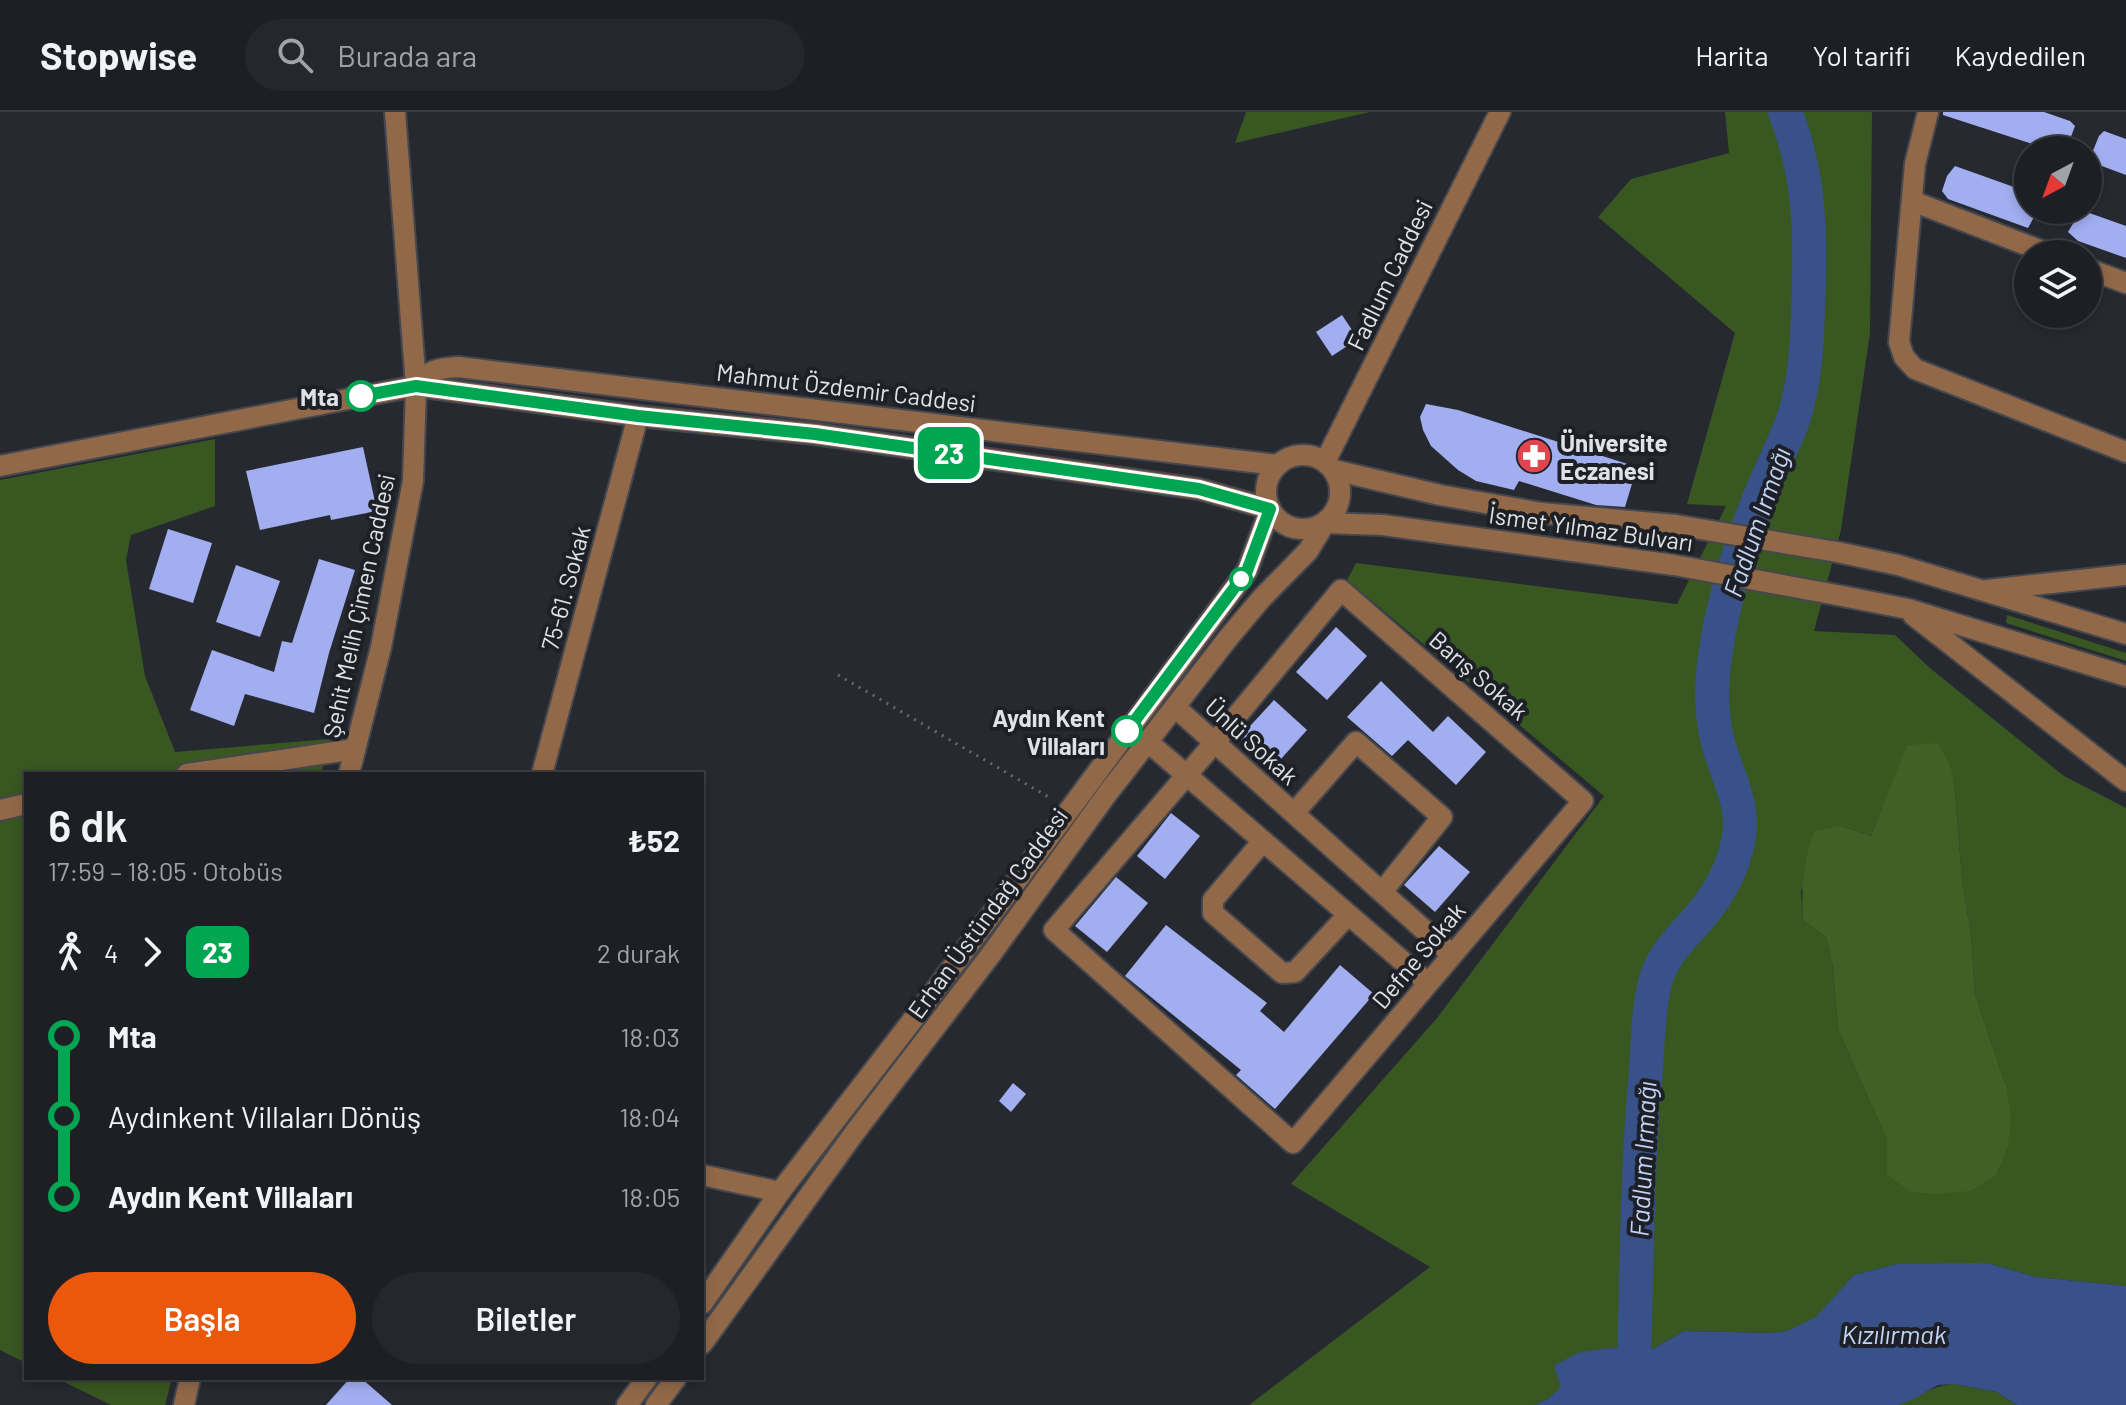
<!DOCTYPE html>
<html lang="tr">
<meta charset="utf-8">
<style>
:root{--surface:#1d1f25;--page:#25272d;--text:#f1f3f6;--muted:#a0a2a7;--line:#3b3d42;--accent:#ea580c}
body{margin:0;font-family:Barlow,sans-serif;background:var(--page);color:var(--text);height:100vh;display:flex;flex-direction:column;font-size:30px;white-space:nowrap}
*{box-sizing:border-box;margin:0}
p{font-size:26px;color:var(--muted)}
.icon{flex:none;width:44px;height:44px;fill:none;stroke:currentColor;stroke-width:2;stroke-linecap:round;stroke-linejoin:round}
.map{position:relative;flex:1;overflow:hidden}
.details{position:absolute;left:24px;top:660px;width:680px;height:608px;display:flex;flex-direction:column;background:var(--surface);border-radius:0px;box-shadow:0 4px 12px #0003,0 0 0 2px var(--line)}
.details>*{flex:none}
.badge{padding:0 16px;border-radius:12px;font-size:28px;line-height:52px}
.needle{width:52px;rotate:221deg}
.controls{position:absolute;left:2014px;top:24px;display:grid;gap:16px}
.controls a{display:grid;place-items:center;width:88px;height:88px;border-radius:50%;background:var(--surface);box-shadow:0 4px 12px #0003,0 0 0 2px var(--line);font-size:40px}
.map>.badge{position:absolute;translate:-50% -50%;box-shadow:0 0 0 4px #fff}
.legs{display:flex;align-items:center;gap:12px;height:88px;padding:0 24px;font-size:26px}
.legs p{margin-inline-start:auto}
.overview{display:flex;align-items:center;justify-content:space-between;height:136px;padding:0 24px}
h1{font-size:44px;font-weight:600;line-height:60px}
.action{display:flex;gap:16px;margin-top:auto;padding:16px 24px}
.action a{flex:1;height:92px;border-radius:48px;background:var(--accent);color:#fff;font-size:32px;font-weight:600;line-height:92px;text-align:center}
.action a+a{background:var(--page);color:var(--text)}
ul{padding:0 24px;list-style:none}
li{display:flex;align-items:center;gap:28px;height:80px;font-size:30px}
li i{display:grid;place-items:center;width:12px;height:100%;margin:0 10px;background:currentColor}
li i::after{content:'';width:20px;height:20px;margin:-10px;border:6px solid;border-radius:50%;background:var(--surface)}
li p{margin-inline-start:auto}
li:first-child i{background:linear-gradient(#0000 50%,currentColor 0)}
li:last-child i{background:linear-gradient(currentColor 50%,#0000 0)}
header{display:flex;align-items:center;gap:48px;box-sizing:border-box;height:112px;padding:0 40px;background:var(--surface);border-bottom:2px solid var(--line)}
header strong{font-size:38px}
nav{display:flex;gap:44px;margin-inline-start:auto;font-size:28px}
.search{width:560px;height:72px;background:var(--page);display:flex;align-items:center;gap:20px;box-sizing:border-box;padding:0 28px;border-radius:44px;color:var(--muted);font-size:30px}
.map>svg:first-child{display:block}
.green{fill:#385721;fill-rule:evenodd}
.forest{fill:#3f6126}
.water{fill:#395189}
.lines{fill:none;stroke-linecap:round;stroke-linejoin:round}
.river{stroke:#395189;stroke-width:34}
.building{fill:#a1aef0}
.minor-casing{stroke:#45474e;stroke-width:24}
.path{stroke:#66686f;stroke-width:3;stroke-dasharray:2 6;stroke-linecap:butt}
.minor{stroke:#916848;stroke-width:20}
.line-1-casing{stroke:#fff;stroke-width:18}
.line-1{stroke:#00a651;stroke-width:12}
.stop-1-dot{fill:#fff;stroke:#00a651;stroke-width:4}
.labels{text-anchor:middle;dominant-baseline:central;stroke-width:8;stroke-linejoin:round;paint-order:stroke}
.street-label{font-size:24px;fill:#e1e2e7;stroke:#1e2027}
.stop-label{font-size:24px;font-weight:bold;fill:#e1e2e7;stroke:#1e2027;text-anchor:end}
.poi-label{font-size:24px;font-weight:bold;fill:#e1e2e7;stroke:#1e2027;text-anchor:start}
.water-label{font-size:26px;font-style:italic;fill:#c3d3f5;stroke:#1e2027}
</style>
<header>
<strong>Stopwise</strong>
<div class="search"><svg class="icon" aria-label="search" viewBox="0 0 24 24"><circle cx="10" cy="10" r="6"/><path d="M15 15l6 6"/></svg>Burada ara</div>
<nav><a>Harita</a><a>Yol tarifi</a><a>Kaydedilen</a></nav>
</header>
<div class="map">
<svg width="2126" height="1293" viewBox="0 0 2126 1293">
<rect width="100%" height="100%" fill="#272931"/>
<g class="green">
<path d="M1246 0H1370L1235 31Z"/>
<path d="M1725 0H1872L1870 221 1841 418 1814 519 1895 523 1931 557 2064 664 2126 696V1174L2036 1165 1991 1152H1897L1854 1163 1816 1206 1789 1218 1774 1221 1684 1219 1651 1238 1608 1236 1548 1287 1535 1293H1249L1430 1155 1291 1072 1437 906 1604 684 1347 468 1356 451 1677 492 1726 394 1687 392 1735 221 1598 105 1631 67 1729 41ZM1955 682 1962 767 1971 823 1975 883 2006 974 1887 1062V1028L1838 917 1833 855 1826 825 1803 808 1801 779 1842 714 1871 724 1882 697Z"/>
<path d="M215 327V394L131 423 126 448 145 564 175 640 330 627 321 662H26V1251L0 1238V368Z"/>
<path d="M2007 503 2126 541V549L2006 511Z"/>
<path d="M56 1266H172L165 1293H111Z"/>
<path d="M1954 1272 1997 1280 2017 1293H1898C1918 1286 1932 1273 1954 1272Z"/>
</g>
<path class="forest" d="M1938 631 1951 656 1955 682 1962 767 1971 823 1975 883 2006 974 2011 1006 2008 1034 1996 1063 1971 1079 1939 1082 1910 1080 1887 1062V1028L1838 917 1833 855 1826 825 1803 808C1801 776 1804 749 1814 719L1842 714 1871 724 1907 633Z"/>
<path class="water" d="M1974 1151 1991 1152 2036 1165 2126 1174V1293H2017L1997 1280 1954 1272 1938 1273 1912 1288 1898 1293H1535L1548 1287 1561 1275 1554 1254 1577 1241 1608 1236 1651 1238 1684 1219 1774 1221 1789 1218 1816 1205 1854 1163 1897 1152Z"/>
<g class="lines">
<path class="river" d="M1633 1276C1637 1175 1636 1072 1645 970 1648 938 1647 902 1655 871 1663 840 1684 824 1703 801 1720 780 1733 755 1738 730 1746 693 1728 667 1719 634 1712 610 1711 585 1713 561 1719 502 1737 442 1759 387 1769 361 1783 335 1793 308 1805 271 1807 235 1808 196 1811 129 1811 64 1785 0"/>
</g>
<g class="building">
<path d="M1943 0H2044L2070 9 2075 14 2066 38H2051L1943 3Z"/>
<path d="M2104 19 2126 27V63L2099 53 2090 46 2099 24Z"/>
<path d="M1955 54 2028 80V98H2038L2028 116 1948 87 1942 79 1947 64Z"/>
<path d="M2081 98 2126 114V146L2078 129 2068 120Z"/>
<path d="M1342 203 1358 227 1332 244 1316 220Z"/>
<path d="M1426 292 1458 298 1637 355 1625 395 1596 393 1519 369 1514 378 1476 369 1458 358 1431 334 1423 318 1420 305Z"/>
<path d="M363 335 377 399 331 408 330 403 260 418 246 359Z"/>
<path d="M168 417 212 431 193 491 149 477Z"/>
<path d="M319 447 355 458 329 541 314 601 245 582 234 614 190 598 212 538 274 560 282 529 292 531Z"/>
<path d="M236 453 280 469 260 525 216 510Z"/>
<path d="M1336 515 1367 544 1327 588 1296 560Z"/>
<path d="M1381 569 1433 620 1448 604 1486 640 1456 673 1408 628 1392 644 1347 605Z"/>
<path d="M1274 588 1307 618 1272 657 1239 626Z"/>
<path d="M1171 701 1200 724 1165 767 1137 744Z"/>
<path d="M1439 734 1470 760 1435 800 1404 773Z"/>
<path d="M1116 765 1148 791 1107 840 1075 814Z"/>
<path d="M1166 813 1267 891 1260 899 1284 920 1340 853 1374 882 1275 997 1236 963 1241 958 1125 864Z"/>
<path d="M1013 971 1026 982 1011 1000 999 989Z"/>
<path d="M350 1266H361L392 1293H326Z"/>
</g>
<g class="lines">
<defs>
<g id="minor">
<path d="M1928 0 1915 52 1899 230 1904 245 1915 257 2126 340"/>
<path d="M1912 89 2050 142"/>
<path d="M2088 157 2126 171"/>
<path d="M416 274C428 258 438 256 458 255L1277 353"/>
<circle cx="1303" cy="380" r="37"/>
<path d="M1325 350 1500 0"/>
<path d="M0 354 416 274 638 304 815 322 1199 377 1270 397"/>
<path d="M1334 358 1440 383 1542 401 1676 413 1837 440 1898 453 2126 522"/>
<path d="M1325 411 1383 413 1674 453 1837 483 1908 497 2126 564"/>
<path d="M1341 478 1583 689 1293 1031 1054 818 1215 630Z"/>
<path d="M1987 478 2126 463"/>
<path d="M1913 503 2126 669"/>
<path d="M1175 595 1451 842"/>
<path d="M1148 630 1428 871"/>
<path d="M187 662 355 637"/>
<path d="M349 662 381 535 413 369 416 274 395 0"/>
<path d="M542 662 638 304"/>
<path d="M0 698 26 692"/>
<path d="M1294 701 1356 630 1442 705 1382 780"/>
<path d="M1263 729 1213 788V801L1282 861 1295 860 1348 803"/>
<path d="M702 1063 780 1080"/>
<path d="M702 1192 780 1080 925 892 1247 459 1270 397"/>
<path d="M702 1232 855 1020 992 841 1107 682 1229 525 1261 487 1308 439 1325 411"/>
<path d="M184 1293 190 1266"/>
<path d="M627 1293 647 1266"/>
<path d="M656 1293 676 1266"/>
</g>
</defs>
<use href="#minor" class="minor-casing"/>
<path class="path" d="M838 563 1052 687"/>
<use href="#minor" class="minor"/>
</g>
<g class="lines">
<defs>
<path id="line-1" d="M361 284 416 274 638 304 815 322 1199 377 1270 397 1247 459 1127 619"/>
</defs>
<use href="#line-1" class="line-1-casing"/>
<use href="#line-1" class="line-1"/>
</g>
<defs>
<symbol id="pharmacy-disc" viewBox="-11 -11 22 22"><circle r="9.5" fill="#e0444e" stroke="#1e2027"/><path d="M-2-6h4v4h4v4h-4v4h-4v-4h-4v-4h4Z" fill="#fff"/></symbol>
</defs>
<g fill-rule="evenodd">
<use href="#pharmacy-disc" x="1514" y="324" width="40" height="40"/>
</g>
<g class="stop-1-dot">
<circle cx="361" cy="284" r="14"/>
<circle cx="1241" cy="467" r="10"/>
<circle cx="1127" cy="619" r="14"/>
</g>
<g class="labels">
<g class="street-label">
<text transform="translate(1389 163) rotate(-64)">Fadlum Caddesi</text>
<text transform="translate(846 275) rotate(7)">Mahmut Özdemir Caddesi</text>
<text transform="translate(1591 416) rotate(8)">İsmet Yılmaz Bulvarı</text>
<text transform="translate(565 476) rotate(-75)">75-61. Sokak</text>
<text transform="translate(358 494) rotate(-78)">Şehit Melih Çimen Caddesi</text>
<text transform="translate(1479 563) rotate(41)">Barış Sokak</text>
<text transform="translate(1252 629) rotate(42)">Ünlü Sokak</text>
<text transform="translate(987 801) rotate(-54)">Erhan Üstündağ Caddesi</text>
<text transform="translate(1418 843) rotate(-50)">Defne Sokak</text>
</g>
<g class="stop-label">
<text x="339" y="284">Mta</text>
<text x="1105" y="605">Aydın Kent<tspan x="1105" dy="28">Villaları</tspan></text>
</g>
<g class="poi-label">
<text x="1560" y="330">Üniversite<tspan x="1560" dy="28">Eczanesi</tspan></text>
</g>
<g class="water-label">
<text transform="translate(1756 410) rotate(-71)">Fadlum Irmağı</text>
<text transform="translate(1642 1047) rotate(-87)">Fadlum Irmağı</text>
<text x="1894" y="1221">Kızılırmak</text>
</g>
</g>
</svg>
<div class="controls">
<a><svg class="needle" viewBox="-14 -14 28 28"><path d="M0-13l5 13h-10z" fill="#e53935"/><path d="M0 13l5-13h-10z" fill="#a0a2a7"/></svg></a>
<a><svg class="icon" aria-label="layers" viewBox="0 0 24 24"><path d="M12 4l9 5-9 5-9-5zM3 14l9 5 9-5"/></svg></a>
</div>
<b class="badge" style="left:949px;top:341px;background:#00a651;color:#fff">23</b>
<section class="details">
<div class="overview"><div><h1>6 dk</h1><p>17:59 – 18:05 · Otobüs</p></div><b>₺52</b></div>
<div class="legs"><svg class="icon" aria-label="walk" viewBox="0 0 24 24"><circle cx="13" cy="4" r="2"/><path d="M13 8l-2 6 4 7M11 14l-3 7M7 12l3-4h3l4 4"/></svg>4<svg class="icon" aria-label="forward" viewBox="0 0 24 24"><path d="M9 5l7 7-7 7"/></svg><b class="badge" style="background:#00a651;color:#fff">23</b><p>2 durak</p></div>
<ul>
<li><i style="color:#00a651"></i><b>Mta</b><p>18:03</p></li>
<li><i style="color:#00a651"></i><span>Aydınkent Villaları Dönüş</span><p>18:04</p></li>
<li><i style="color:#00a651"></i><b>Aydın Kent Villaları</b><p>18:05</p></li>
</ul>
<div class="action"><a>Başla</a><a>Biletler</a></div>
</section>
</div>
